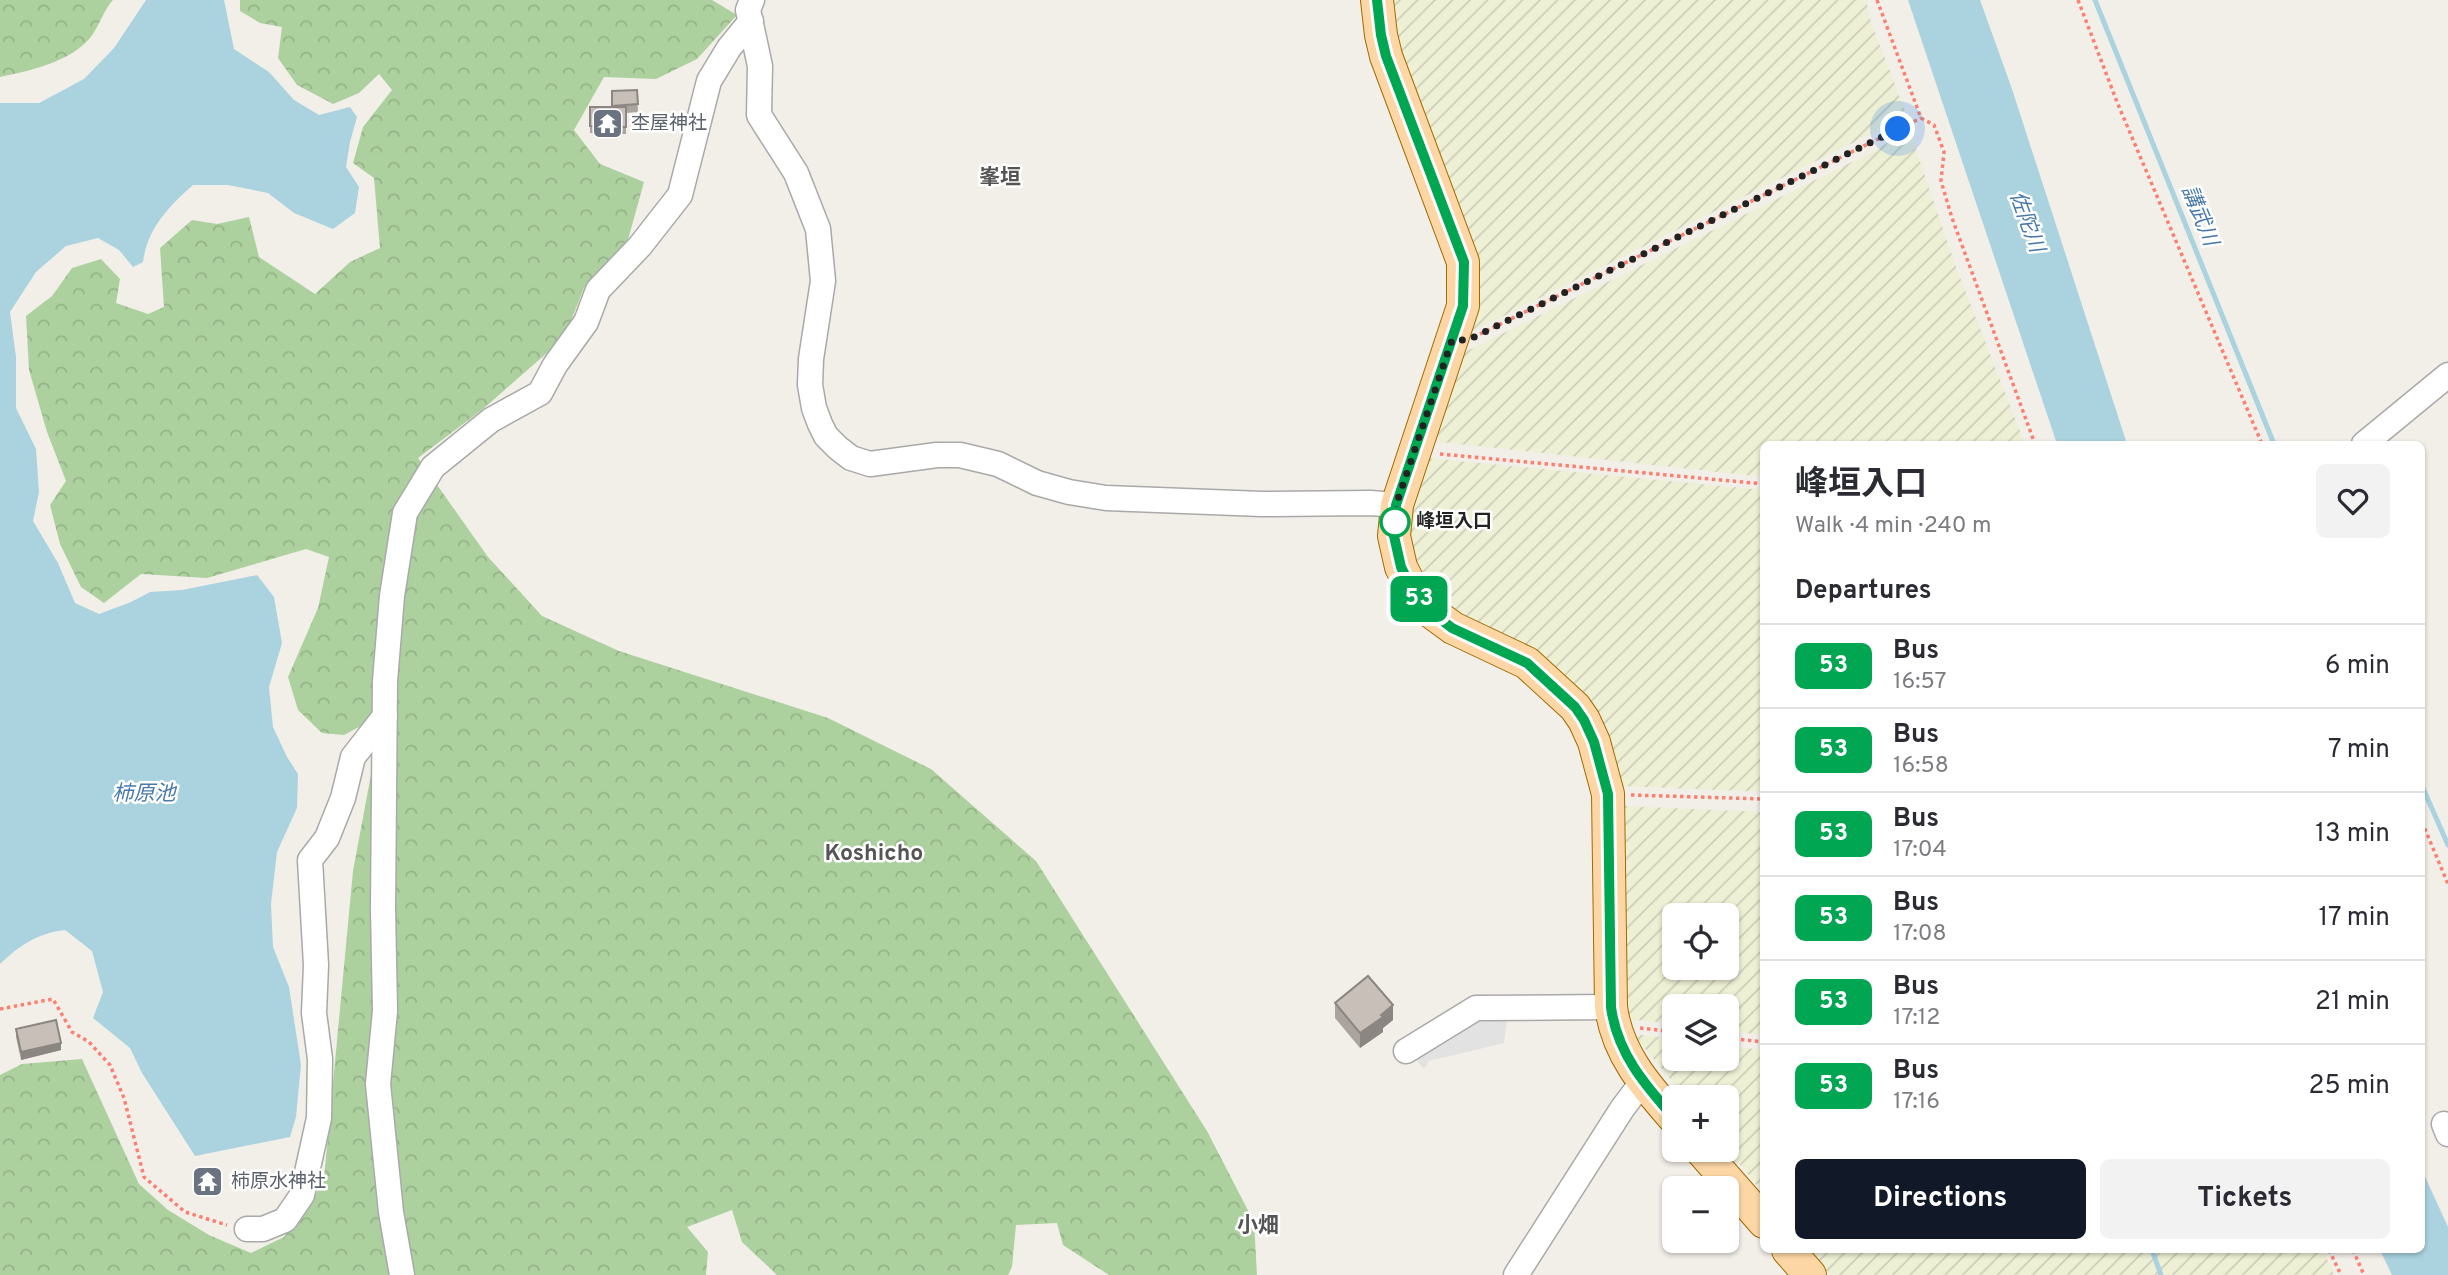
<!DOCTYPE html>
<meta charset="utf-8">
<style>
:root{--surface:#fff;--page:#f2f2f3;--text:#2b2b33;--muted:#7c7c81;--line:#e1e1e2;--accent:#111827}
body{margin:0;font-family:Overpass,"Noto Sans JP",sans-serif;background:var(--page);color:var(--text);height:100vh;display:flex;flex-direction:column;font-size:26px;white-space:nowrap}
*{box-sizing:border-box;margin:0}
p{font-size:23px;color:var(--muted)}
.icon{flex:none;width:38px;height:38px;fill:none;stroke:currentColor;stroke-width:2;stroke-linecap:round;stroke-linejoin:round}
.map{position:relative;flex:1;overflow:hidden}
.sheet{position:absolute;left:1760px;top:441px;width:665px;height:812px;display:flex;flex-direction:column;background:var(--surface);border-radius:10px;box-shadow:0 2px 5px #0004}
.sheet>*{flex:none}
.badge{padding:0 14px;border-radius:10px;font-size:24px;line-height:46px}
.tools{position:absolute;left:1662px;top:903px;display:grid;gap:14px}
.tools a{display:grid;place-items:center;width:77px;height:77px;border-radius:10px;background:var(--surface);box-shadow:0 2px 5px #0004;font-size:35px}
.you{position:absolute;width:35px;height:35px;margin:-18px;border:5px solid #fff;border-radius:50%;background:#1a73e8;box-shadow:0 0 0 10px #1a73e833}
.map>.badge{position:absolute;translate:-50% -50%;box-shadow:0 0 0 4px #fff}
h2{padding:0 35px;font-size:26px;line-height:63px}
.round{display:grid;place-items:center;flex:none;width:74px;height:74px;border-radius:10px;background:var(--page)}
.overview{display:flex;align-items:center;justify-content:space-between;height:119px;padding:0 35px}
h1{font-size:33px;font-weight:700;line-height:52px}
.primary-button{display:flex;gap:14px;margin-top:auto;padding:14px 35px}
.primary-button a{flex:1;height:80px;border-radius:10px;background:var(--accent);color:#fff;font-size:28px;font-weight:700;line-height:80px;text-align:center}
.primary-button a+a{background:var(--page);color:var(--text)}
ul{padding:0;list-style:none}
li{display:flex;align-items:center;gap:21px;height:84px;padding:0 35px;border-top:2px solid var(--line)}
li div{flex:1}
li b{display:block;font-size:26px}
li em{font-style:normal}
li .badge{min-width:77px;font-weight:700;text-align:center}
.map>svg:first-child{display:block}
.farmland{fill:url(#farmland-furrows);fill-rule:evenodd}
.forest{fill:url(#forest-crowns)}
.parking{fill:#e2e2e2}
.water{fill:#aad3df}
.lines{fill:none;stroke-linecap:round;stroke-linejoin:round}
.stream{stroke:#aad3df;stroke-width:5}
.minor-casing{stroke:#a9a9a9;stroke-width:27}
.major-casing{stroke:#a06b00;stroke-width:34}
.path{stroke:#fa8072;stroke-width:3.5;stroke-dasharray:3.5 3.5;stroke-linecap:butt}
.minor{stroke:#fff;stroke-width:24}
.major{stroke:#fcd6a4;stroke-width:32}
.wall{fill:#aba49e}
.shaded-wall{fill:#8b8681}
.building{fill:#c7bfb8;stroke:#8b8681;stroke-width:2}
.line-casing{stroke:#fff;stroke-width:16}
.line{stroke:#00a651;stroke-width:10}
.walk{stroke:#222;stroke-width:7;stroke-dasharray:0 12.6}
.stop-dot{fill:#fff;stroke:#00a651;stroke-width:3.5}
.labels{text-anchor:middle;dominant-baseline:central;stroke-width:5;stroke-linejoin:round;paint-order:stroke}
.worship-label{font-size:19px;fill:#5b616d;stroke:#fff;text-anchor:start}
.stop-label{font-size:19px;font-weight:bold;fill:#222;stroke:#fff;text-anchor:start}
.neighbourhood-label{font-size:21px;font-weight:bold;fill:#555;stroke:#fff}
.water-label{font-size:21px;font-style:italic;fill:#4a7aab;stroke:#fff}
.quarter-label{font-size:23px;font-weight:bold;fill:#555;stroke:#fff}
</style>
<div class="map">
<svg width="2448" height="1275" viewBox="0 0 2448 1275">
<defs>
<pattern id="farmland-furrows" width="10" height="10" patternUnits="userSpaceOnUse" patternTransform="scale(1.75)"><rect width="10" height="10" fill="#eef0d5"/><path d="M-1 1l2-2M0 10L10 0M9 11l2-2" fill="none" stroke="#ccceb7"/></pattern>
<pattern id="forest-crowns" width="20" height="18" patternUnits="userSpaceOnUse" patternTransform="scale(1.75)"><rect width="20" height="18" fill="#add19e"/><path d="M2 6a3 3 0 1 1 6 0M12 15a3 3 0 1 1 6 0" fill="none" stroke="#95b388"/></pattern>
</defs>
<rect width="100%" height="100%" fill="#f2efe9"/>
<g class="farmland">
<path d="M1391 0H1866L1871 22 1907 116 1469 333 1480 281 1473 251 1401 69Z"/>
<path d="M1909 129 1956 267 2025 444H1764V477L1432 441 1465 352 1874 151Z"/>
<path d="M1427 458 1764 490V792L1623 786 1613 748 1581 692 1547 659 1509 637 1472 623 1451 610 1424 581 1409 541 1411 504Z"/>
<path d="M1624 806 1764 812V1035L1727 1031V1006H1675V1024L1627 1019ZM1675 915H1727V968H1675Z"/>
<path d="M1633 1034 1675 1039V1059H1727V1046L1764 1050V1194L1727 1149V1097H1685Z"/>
<path d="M1809 1250H2323L2334 1275H1830Z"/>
</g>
<g class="forest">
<path d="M0 0H113C103 11 99 27 90 38 70 62 29 71 0 77Z"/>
<path d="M240 0H712L737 15 697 59 656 79 604 77 574 130 600 164 644 182 626 247 584 288 570 323 548 352 483 409 418 458 488 557 542 616 619 651 828 718 931 769 1036 861 1207 1131 1254 1222 1257 1275H1109L1063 1245 1057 1223 1016 1225 1012 1267 1008 1275H777L742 1242 732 1210 687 1227 708 1252 706 1275H0V1075L22 1064 82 1059 139 1184 168 1210 209 1235 251 1253 284 1237 313 1200 324 1178 353 871 375 753 380 735 359 727 344 735 322 733 298 710 288 677 318 608 329 557 306 549 207 578 141 574 104 603 81 587 60 544 50 505 66 481 47 432 29 370 26 316 52 296 72 268 101 259 120 279 116 303 148 314 164 307 160 248 192 220 217 224 249 217 259 257 315 294 350 262 380 248 374 178 353 163 363 127 392 90 379 74 359 93 333 104 297 85 278 58 282 27 260 23 240 11Z"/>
</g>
<path class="parking" d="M1508 1013 1504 1043 1429 1061 1424 1069 1411 1054 1469 1018Z"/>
<g class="water">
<path d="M146 0H224L234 49 269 72 294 100 319 115 350 107 357 117 350 142 346 167 359 187 355 213 333 229 294 213 268 193 228 185H193C169 206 147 229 143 262L133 267 119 250 98 238 66 246 36 272 10 312 16 357V408L36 449 39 492 33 521 58 563 75 603 99 614 131 602 150 592 182 590 257 575 274 597 282 643 269 687 273 727 287 757 298 774 297 808 277 852 271 904 273 947 289 987 301 1065 296 1117 290 1137 195 1156 142 1073 130 1048 93 1018 103 992 92 951 65 930C38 933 20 945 0 964V103H39L84 79 114 48Z"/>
<path d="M1908 0H1980L2012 89 2127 444H2057Z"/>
<path d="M2422 1170 2448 1227V1275H2392L2380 1250H2422Z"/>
</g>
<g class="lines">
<g class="stream">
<path d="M2095 0 2274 444"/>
<path d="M2422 786 2448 845"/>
<path d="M2152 1250 2161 1275"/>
</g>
<defs>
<g id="minor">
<path d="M752 0 748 10 760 66 759 115 796 173 818 229 823 281 811 359 810 385 814 408 820 424 826 436 838 448 851 458 870 464 937 455H960L998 464 1037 483 1069 492 1106 498 1262 504 1370 503 1397 505"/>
<path d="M2364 444 2448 375"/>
<path d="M1406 1051 1476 1008 1611 1007"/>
<path d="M2444 1124 2448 1134"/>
<path d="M247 1229H263L285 1220 302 1195 319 1118 320 1059 314 1013 316 965 310 860 327 838 343 798 353 757 385 716"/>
<path d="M402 1275 391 1212 378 1084 385 1011 383 908 385 681 392 596 405 513 433 467 491 420 540 393 555 365 586 322 598 290 640 246 680 195 709 81 729 48 751 21"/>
<path d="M1516 1275 1622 1109 1643 1081"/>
</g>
<g id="major">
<path d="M1377 0 1381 35 1386 56 1463 262V306L1397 505 1394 536 1401 567 1412 589 1427 609 1453 628 1527 663 1575 707 1584 720 1594 742 1608 794 1611 1007C1617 1053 1645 1085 1675 1119"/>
<path d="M1701 1150 1764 1222"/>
<path d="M1788 1250 1810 1275"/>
</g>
</defs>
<use href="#minor" class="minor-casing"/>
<use href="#major" class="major-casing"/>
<g class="path">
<path d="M1877 0 1921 118 1934 125 1944 152 1941 181 1952 218 2035 444"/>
<path d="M2078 0 2117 102 2262 444"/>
<path d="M1480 334 1921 118"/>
<path d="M1440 454 1764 484"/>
<path d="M1631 795 1764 799"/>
<path d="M2422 822 2448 884"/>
<path d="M0 1009 53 999 72 1032 89 1042 110 1065 124 1098 144 1177 185 1212 227 1225"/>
<path d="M1640 1028 1675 1032"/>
<path d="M1727 1038 1764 1042"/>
<path d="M2329 1250 2341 1275"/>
<path d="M2353 1250 2364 1275"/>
</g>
<use href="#minor" class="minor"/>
<use href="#major" class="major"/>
</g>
<g class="wall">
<path d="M637 90 638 112 626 113V134L590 133V107H612V91Z"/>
<path d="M1335 1003 1393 1020 1383 1028V1032L1360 1048 1335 1018Z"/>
<path d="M16 1029 61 1050 21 1060 16 1037Z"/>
</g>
<g class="shaded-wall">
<path d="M1393 1005V1020L1383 1028V1032L1360 1048V1033Z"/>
<path d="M61 1043V1050L21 1060V1052Z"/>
</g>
<g class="building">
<path d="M637 90 638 104 612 106V91Z"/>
<path d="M590 107H626V127L590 126Z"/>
<path d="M1368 976 1393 1005 1381 1015 1383 1017 1360 1033 1335 1003Z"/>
<path d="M56 1020 61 1043 21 1052 16 1029Z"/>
</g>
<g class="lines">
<defs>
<path id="line" d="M1377 0 1381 35 1386 56 1464 262 1463 306 1396 505 1394 536 1401 567 1412 589 1427 609 1452 628 1527 663 1575 707 1584 720 1594 742 1608 794 1611 1007C1617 1053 1645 1085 1675 1119"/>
</defs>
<use href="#line" class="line-casing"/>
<use href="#line" class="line"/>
<path class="walk" d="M1395 522 1396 505 1452 340H1468L1898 129"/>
</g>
<defs>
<symbol id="temple-square" viewBox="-11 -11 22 22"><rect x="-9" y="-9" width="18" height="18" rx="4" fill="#6b7280" stroke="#fff"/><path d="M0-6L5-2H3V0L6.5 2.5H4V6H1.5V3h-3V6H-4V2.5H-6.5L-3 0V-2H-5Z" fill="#fff"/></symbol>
</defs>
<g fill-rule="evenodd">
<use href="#temple-square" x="590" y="106" width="35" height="35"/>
<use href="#temple-square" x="190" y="1164" width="35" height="35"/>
</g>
<circle class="stop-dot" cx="1395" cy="522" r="14"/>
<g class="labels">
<g class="worship-label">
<text x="631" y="124">杢屋神社</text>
<text x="231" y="1182">柿原水神社</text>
</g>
<g class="stop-label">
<text x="1416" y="522">峰垣入口</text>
</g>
<g class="neighbourhood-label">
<text x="1000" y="178">峯垣</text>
<text x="1258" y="1226">小畑</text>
</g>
<g class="water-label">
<text transform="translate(2199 216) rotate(68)">講武川</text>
<text transform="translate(2026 222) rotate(70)">佐陀川</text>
<text x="144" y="794">柿原池</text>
</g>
<g class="quarter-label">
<text x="874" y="854">Koshicho</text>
</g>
</g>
</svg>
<div class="tools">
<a><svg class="icon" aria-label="locate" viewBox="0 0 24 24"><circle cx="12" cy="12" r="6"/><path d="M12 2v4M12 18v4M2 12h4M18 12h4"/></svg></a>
<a><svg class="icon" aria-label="layers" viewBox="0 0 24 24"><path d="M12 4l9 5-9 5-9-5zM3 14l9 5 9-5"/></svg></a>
<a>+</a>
<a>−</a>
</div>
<div class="you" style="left:1898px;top:129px"></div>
<b class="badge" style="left:1419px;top:599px;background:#00a651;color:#fff">53</b>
<section class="sheet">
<div class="overview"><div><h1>峰垣入口</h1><p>Walk · 4 min · 240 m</p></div><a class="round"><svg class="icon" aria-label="heart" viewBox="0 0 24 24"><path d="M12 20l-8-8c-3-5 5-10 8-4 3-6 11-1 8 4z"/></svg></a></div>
<h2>Departures</h2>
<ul>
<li><span class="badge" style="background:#00a651;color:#fff">53</span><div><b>Bus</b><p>16:57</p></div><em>6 min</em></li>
<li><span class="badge" style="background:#00a651;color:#fff">53</span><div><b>Bus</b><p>16:58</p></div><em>7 min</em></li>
<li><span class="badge" style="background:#00a651;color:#fff">53</span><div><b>Bus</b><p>17:04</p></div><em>13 min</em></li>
<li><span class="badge" style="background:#00a651;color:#fff">53</span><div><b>Bus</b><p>17:08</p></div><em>17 min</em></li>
<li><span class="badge" style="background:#00a651;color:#fff">53</span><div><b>Bus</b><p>17:12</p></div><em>21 min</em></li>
<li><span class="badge" style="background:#00a651;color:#fff">53</span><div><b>Bus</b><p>17:16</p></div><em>25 min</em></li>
</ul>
<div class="primary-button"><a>Directions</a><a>Tickets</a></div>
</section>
</div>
